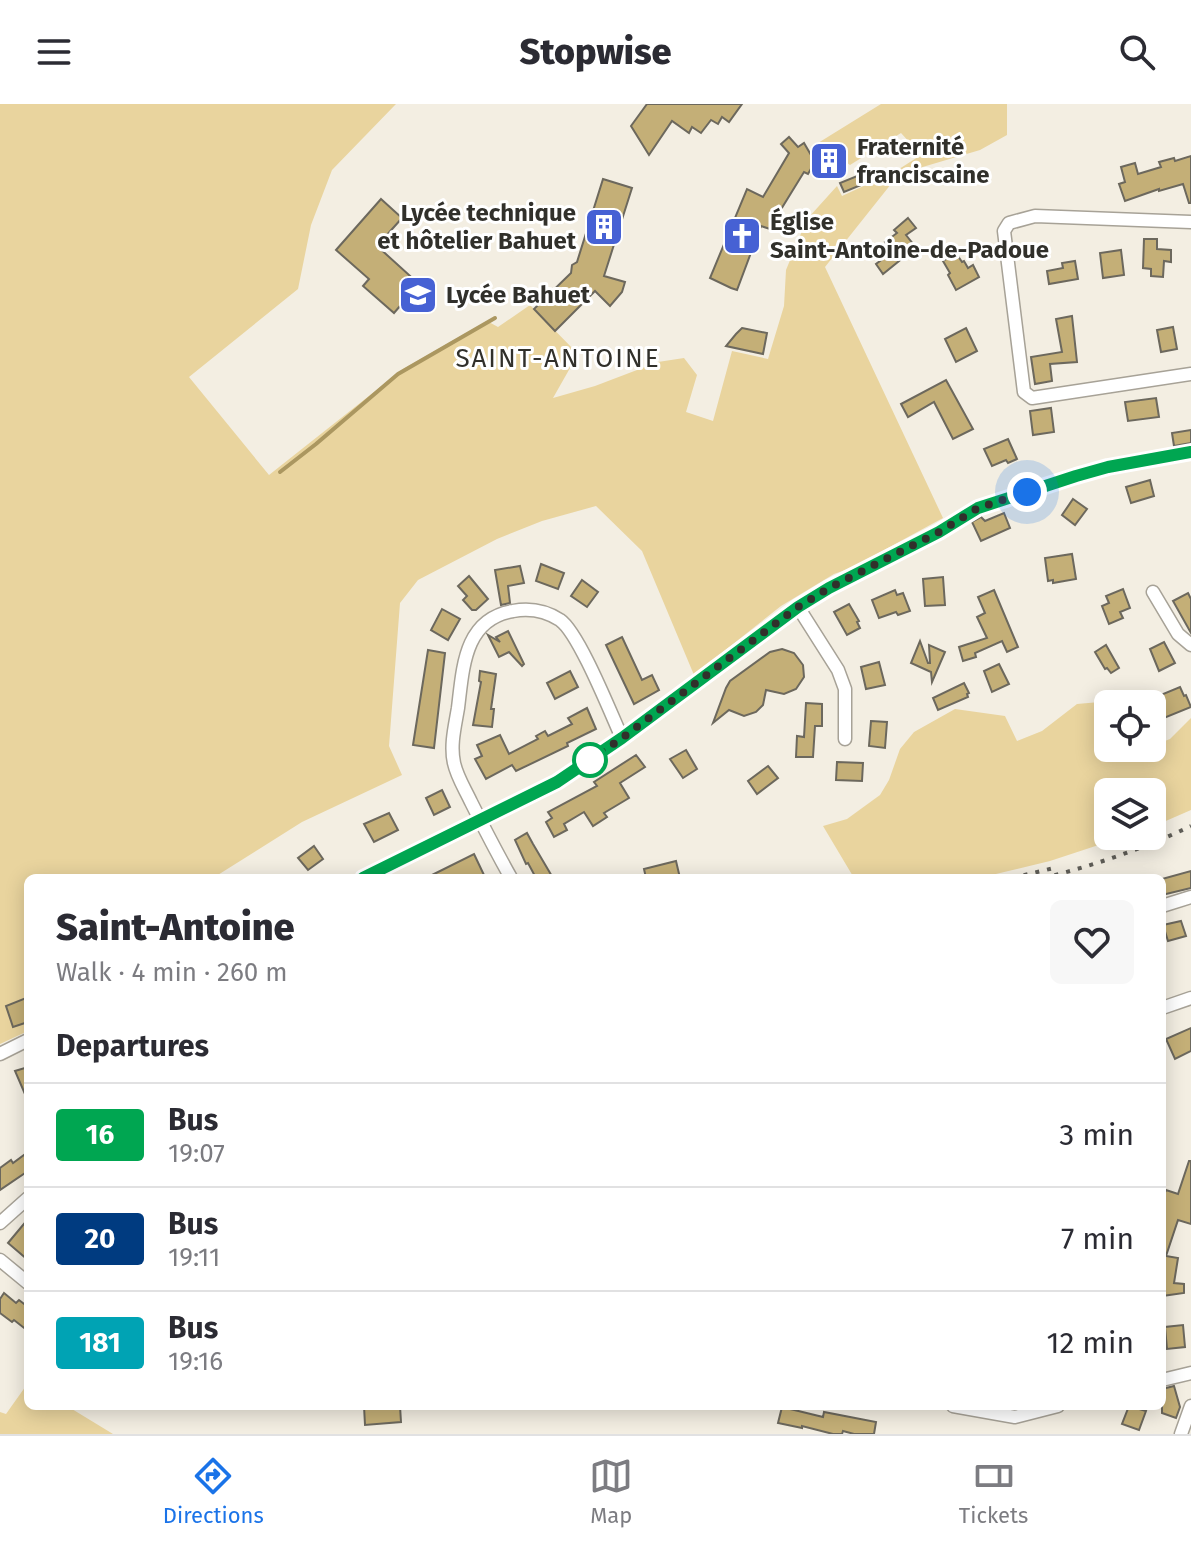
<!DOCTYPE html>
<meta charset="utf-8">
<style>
:root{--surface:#fff;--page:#f7f7f7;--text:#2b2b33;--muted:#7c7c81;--line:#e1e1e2;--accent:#1a73e8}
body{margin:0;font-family:"Fira Sans",sans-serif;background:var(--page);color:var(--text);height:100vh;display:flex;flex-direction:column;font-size:30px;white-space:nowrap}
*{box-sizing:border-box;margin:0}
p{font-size:26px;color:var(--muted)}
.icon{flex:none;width:44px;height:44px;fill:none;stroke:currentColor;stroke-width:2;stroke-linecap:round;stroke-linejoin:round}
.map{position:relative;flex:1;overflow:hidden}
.details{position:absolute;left:24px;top:770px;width:1142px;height:536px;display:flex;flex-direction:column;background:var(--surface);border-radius:12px;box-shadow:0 4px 20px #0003}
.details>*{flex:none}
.badge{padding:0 16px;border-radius:6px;font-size:28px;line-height:52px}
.tools{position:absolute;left:1094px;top:586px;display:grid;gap:16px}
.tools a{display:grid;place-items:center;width:72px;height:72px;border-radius:12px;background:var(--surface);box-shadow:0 4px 20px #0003;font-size:40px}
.you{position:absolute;width:40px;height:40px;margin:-20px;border:6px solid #fff;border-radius:50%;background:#1a73e8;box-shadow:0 0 0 12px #1a73e833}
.map>.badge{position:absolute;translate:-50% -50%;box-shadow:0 0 0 4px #fff}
h2{padding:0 32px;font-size:30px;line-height:72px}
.round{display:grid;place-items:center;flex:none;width:84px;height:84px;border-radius:12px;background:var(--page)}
.headline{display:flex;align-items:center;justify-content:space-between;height:136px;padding:0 32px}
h1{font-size:38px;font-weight:800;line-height:60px}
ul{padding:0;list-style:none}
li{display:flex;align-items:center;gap:24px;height:104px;padding:0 32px;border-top:2px solid var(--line)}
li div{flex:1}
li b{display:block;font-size:30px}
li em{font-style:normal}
li .badge{min-width:88px;font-weight:700;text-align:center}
header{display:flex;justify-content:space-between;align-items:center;height:104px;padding:0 32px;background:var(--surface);font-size:36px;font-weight:800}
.tab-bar{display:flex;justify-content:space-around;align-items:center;height:112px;border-top:2px solid var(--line);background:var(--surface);font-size:22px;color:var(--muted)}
.tab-bar a{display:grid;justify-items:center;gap:4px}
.tab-bar .current{color:var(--accent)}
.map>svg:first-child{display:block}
.green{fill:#e9d49e}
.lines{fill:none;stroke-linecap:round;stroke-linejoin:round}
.stream{stroke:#ab9760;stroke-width:4}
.building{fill:#c4af77;stroke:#6c685d;stroke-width:2}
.minor-casing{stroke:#a7a297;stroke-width:15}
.minor{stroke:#fff;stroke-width:12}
.rail{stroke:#605e58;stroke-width:4;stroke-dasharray:4 8;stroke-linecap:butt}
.line-casing{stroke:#fff;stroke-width:18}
.line{stroke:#00a651;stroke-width:12}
.walk{stroke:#31302b;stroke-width:8;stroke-dasharray:0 14.4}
.stop-dot{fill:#fff;stroke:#00a651;stroke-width:4}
.labels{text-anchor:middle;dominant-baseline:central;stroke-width:6;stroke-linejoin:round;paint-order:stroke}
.poi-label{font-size:24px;font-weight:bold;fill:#31302b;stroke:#fff;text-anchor:start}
.neighbourhood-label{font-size:26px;letter-spacing:2px;fill:#31302b;stroke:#fff}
</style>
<header><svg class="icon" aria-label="menu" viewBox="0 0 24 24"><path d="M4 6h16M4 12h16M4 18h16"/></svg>Stopwise<svg class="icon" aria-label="search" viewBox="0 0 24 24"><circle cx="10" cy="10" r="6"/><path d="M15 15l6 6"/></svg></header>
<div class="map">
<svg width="1191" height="1330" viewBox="0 0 1191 1330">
<rect width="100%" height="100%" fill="#f3eee2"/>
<g class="green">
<path d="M0 0H396L332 66 311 121 298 185 189 273 269 371 403 265 487 217 498 223 530 201 578 250 553 294 595 282 658 258 684 254 697 271 686 308 713 317 732 247 768 255 784 202 786 166 802 127 789 121 796 108 809 113 837 82 842 92 896 67 921 51 901 29 850 61 818 39 881 0H1007V31L980 46 899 70 825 163 943 414 851 464 834 470 781 502 694 571 642 447 596 402 542 417 497 435 418 476 400 499 389 642 402 671 302 718 213 774H28V927L0 940Z"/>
<path d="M1111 597 1112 600H1108V644H1127L1130 651 1152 644V642L1170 635 1191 614V706L1152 723V688H1108V732H1126L1050 757 979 774H854L823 722 847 715 880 691 889 676 900 645 914 628 955 605 1005 612 1017 637 1042 627 1077 600Z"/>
<path d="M28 1279V1302H67L113 1330H0V1308L6 1310Z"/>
</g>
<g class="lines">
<path class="stream" d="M280 368 316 340 398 270 495 214"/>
</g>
<g class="building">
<path d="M647 0H742L729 18 722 13 718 20 711 16 701 29 692 23 689 29 672 17 649 51 631 22Z"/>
<path d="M789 33 798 43 804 39 811 51 826 41 820 50 825 43 844 55 834 72 825 66 823 70 812 63 808 70 804 68 780 107 773 126 761 122 737 186 731 184 710 174 747 85 763 93 789 49 781 40Z"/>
<path d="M1191 52V99H1189L1183 80 1159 87V85L1125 97 1119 80 1125 78 1121 63 1135 59 1138 70 1161 63 1159 58 1174 54 1175 57Z"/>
<path d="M862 70 866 79 844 88 840 79Z"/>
<path d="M603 75 632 84 604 172 625 178 622 188 610 202 595 187 555 227 534 205 571 169 572 161 577 158Z"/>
<path d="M381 95 402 114 377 142 419 180 394 209 363 182 369 175 336 146Z"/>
<path d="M908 114 916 124 906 131 914 141 902 150 904 153 883 170 876 160 892 148 885 138 897 129 894 126Z"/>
<path d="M1144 135H1157V145L1171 146V158L1164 157 1163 173 1151 172V165L1143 164Z"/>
<path d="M1121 146 1124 171 1103 174 1100 149Z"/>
<path d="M956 149 962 158 964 157 968 164 973 161 979 173 956 186 948 171 950 169 943 157Z"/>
<path d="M1075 157 1078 175 1049 180 1047 167 1063 164 1062 159Z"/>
<path d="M1072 212 1077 258 1050 260 1052 277 1035 280 1031 253 1062 248 1056 215Z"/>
<path d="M1173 223 1177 245 1161 248 1157 226Z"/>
<path d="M742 224 767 229 763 250 726 242 736 230Z"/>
<path d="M966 224 977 247 956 258 945 235Z"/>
<path d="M946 276 973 325 953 335 934 298 908 313 901 300Z"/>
<path d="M1156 294 1159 313 1128 317 1125 298Z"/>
<path d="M1051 304 1054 328 1033 331 1030 307Z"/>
<path d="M1191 326V339L1174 342 1172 329Z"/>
<path d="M1008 335 1017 355 1008 359 1006 356 992 362 984 345Z"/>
<path d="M1150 376 1154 392 1131 399 1126 383Z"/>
<path d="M1073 395 1087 405 1075 421 1062 411Z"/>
<path d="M1004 409 1010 424 981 437 972 418 981 413 985 417Z"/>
<path d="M1072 450 1076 475 1053 479V476L1048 477 1045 454Z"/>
<path d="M541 460 564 469 558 485 536 477Z"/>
<path d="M520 462 524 479 508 482 510 499 501 501 495 466Z"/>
<path d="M469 472 488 495 476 506H472L463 496 467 492 458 482Z"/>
<path d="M943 473 945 501 925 502 923 475Z"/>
<path d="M582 476 598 488 587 503 571 492Z"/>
<path d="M1123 485 1130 504 1120 508 1123 514 1109 520 1102 502 1109 499 1106 492Z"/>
<path d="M895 486 897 491 903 489 910 507 898 511 896 508 879 514 872 496Z"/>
<path d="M994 486 1018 543 1007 548 1002 537 975 549 976 553 963 557 959 543 987 534 977 513 985 509 978 493Z"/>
<path d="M1188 489 1191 495V529L1173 497Z"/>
<path d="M849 500 859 517 857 518 860 524 847 531 834 508Z"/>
<path d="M442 505 460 515 448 536 431 526Z"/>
<path d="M508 527 524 560 522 562 509 548 499 553 488 531 500 538 496 533Z"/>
<path d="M622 533 642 576 652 571 659 586 634 600 606 541Z"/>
<path d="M920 537 928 559H930L929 541 945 548 932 578 931 568 911 559Z"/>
<path d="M1164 538 1175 559 1159 567 1150 545Z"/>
<path d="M1106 541 1119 564 1111 569 1107 564 1105 565 1095 548Z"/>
<path d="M782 545 794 549 803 561 804 573 796 585 784 590 766 586 763 601 756 608 744 612 729 606 713 619 726 584 730 577 770 548Z"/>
<path d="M428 546 445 549 434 644 413 641Z"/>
<path d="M879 558 885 581 866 585 861 563Z"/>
<path d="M999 560 1009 580 992 588 984 567Z"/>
<path d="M480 567 496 570 491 605H494L492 623 473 621 481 578 479 577Z"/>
<path d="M570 567 578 583 555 595 547 579Z"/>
<path d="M964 579 969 589 967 590 968 593 938 606 933 594Z"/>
<path d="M1180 583 1184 592 1186 591 1191 603 1159 616 1151 595Z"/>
<path d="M806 599 822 600V622H815L813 653H796L797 632 804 633Z"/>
<path d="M587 604 596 625 567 639 568 642 516 667 512 661 486 675 475 655 482 652 477 641 500 631 509 650 538 635 536 632 545 627 548 632 572 620 568 614Z"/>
<path d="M871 617 887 618 885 644 869 642Z"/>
<path d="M686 646 697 665 683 674 670 655Z"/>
<path d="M636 651 645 663 620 679 629 694 604 709 607 713 593 722 584 708 564 720 567 726 554 733 546 718 552 714 548 708 597 682 594 678Z"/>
<path d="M837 658 863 659 862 677 836 676Z"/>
<path d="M768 662 778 674 757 690 748 677Z"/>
<path d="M442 686 450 703 434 711 426 694Z"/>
<path d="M389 709 398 726 374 738 364 720Z"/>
<path d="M527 729 533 740 553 774H536L528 759 526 760 515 736Z"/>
<path d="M314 742 323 755 308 766 298 754Z"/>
<path d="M474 750 484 771 478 774H426Z"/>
<path d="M676 757 680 774H646L644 765Z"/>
<path d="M1191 767V784L1162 791V775Z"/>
<path d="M1181 817 1186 832 1168 837 1163 821Z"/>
<path d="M26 894 28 900V918L13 923 6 902Z"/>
<path d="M1191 924V947L1175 955 1166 935Z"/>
<path d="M28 963V997L15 967Z"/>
<path d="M28 1048V1067L0 1086V1064L11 1056 13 1059Z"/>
<path d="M1189 1057H1191V1120L1178 1116 1166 1152 1178 1154 1174 1179 1184 1180V1189L1162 1192V1095L1166 1086 1178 1090Z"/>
<path d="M28 1115V1156L8 1139Z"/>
<path d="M4 1189 16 1199 19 1196 28 1203V1227L14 1216 12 1218 0 1209V1195Z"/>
<path d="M1183 1221 1185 1243 1167 1245 1165 1223Z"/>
<path d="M1174 1282 1180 1303 1176 1314 1162 1309V1285Z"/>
<path d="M364 1302H400L401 1318 365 1321Z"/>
<path d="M1129 1302 1146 1307 1139 1326 1122 1320Z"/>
<path d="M782 1303 823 1313 824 1308 876 1318 874 1330H854L843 1327 842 1330H833L802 1322V1324L778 1319Z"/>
</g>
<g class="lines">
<defs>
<g id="minor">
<path d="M1191 118 1035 112 1009 119 1004 127 1024 288 1032 294 1191 270"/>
<path d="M1153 488 1178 530 1191 541"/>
<path d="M798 503 838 566 845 585V635"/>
<path d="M363 774 557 678 622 634 798 503 829 484 939 428 978 404 1076 372 1108 363 1191 348"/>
<path d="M511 774C497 749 484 724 471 698 465 685 457 673 454 659 450 641 455 622 458 604 463 564 464 515 513 507 529 504 546 507 560 516 579 529 611 610 622 634"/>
<path d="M1162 802 1191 793"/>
<path d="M1162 904 1191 894"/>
<path d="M0 950 28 936"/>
<path d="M0 1119 28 1094"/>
<path d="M0 1156 28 1179"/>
<path d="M1162 1276 1191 1269"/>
<path d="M953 1302 1015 1313 1058 1302"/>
<path d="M1181 1330 1191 1302"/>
</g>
</defs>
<use href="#minor" class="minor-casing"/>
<use href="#minor" class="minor"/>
<g class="rail">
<path d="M1012 774 1054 764"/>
<path d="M1043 774C1093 762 1145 744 1191 722"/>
</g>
</g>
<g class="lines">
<defs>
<path id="line" d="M363 774 557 678 622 634 798 503 829 484 939 428 978 404 1076 372 1108 363 1191 348"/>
</defs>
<use href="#line" class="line-casing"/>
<use href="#line" class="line"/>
<path class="walk" d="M590 656 622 634 798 503 829 484 939 428 978 404 1027 388"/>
</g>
<defs>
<symbol id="building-square" viewBox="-11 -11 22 22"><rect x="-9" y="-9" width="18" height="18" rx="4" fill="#4661d4" stroke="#fff"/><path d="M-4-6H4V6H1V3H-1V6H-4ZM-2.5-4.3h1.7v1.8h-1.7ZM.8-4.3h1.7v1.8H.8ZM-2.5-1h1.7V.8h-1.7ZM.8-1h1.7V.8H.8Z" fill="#fff"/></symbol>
<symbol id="church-square" viewBox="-11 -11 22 22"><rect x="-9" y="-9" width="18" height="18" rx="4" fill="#4661d4" stroke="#fff"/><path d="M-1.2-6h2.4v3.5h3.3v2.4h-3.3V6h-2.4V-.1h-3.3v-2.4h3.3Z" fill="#fff"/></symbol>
<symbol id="school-square" viewBox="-11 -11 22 22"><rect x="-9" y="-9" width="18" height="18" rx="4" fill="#4661d4" stroke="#fff"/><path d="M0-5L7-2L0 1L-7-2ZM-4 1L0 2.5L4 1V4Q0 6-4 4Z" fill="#fff"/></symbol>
</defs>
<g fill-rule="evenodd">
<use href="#building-square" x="807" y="35" width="44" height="44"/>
<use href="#building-square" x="582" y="101" width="44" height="44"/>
<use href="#church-square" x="720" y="110" width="44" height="44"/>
<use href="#school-square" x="396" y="169" width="44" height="44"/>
</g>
<circle class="stop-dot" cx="590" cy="656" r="16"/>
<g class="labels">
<g class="poi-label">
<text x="857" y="43">Fraternité<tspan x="857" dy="28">franciscaine</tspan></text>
<text x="576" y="109" text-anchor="end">Lycée technique<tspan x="576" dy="28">et hôtelier Bahuet</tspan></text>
<text x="770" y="118">Église<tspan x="770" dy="28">Saint-Antoine-de-Padoue</tspan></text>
<text x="446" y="191">Lycée Bahuet</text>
</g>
<g class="neighbourhood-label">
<text x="558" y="254">SAINT-ANTOINE</text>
</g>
</g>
</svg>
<div class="tools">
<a><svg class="icon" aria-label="locate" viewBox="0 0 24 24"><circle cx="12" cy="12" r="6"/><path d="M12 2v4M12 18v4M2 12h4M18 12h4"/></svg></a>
<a><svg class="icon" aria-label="layers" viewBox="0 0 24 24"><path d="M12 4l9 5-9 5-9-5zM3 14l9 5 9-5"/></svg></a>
</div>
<div class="you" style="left:1027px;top:388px"></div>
<section class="details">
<div class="headline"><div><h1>Saint-Antoine</h1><p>Walk · 4 min · 260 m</p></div><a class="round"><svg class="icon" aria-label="heart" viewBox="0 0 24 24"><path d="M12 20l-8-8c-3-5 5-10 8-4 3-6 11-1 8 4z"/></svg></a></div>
<h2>Departures</h2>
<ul>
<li><span class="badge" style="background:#00a651;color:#fff">16</span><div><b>Bus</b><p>19:07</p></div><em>3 min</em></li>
<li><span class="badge" style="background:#003b80;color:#fff">20</span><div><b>Bus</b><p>19:11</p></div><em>7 min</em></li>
<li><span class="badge" style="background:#00a3b4;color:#fff">181</span><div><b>Bus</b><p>19:16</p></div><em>12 min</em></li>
</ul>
</section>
</div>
<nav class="tab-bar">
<a class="current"><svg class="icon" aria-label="directions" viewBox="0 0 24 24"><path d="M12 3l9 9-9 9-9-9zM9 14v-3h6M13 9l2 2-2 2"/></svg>Directions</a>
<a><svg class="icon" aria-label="map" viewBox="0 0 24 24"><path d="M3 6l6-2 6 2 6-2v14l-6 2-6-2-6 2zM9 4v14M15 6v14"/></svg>Map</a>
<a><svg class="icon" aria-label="tickets" viewBox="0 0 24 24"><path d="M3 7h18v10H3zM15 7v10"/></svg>Tickets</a>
</nav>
